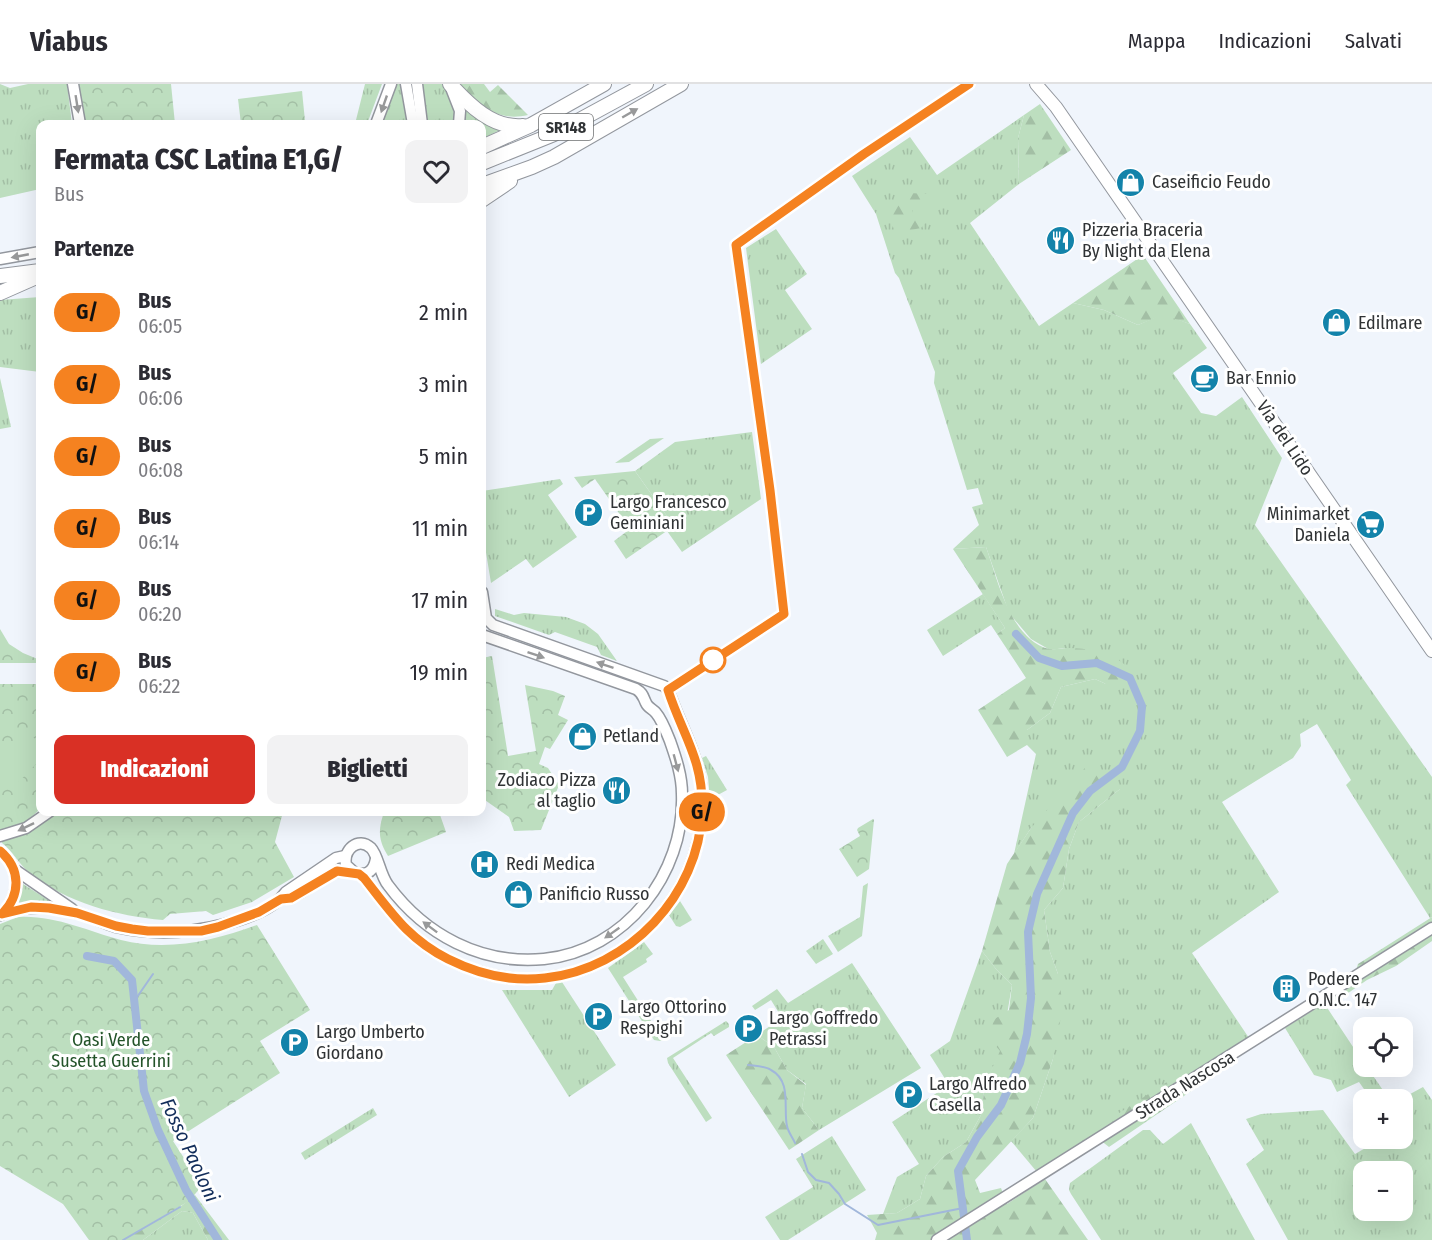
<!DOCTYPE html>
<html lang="it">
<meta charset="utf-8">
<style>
:root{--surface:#fff;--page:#f2f2f3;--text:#2b2b33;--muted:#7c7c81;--line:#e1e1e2;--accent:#d93025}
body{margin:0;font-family:"Fira Sans Condensed",sans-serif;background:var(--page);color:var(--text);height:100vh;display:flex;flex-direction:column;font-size:22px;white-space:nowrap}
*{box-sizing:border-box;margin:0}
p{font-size:20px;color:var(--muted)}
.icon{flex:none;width:33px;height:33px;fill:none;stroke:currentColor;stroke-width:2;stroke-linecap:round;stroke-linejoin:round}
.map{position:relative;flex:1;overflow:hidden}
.sheet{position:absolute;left:36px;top:36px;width:450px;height:696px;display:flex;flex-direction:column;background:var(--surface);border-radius:12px;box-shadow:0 6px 24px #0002}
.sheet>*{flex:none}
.badge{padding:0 12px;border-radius:20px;font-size:21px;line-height:39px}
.buttons{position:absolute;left:1353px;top:933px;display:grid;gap:12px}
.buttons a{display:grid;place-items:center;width:60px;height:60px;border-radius:12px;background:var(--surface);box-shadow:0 6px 24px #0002;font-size:30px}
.map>.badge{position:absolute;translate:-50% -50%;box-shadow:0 0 0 3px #fff}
h2{padding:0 18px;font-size:22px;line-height:54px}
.round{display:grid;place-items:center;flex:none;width:63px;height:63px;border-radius:12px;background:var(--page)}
.head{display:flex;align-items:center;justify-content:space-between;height:102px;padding:0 18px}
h1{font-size:28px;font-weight:800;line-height:45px}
.cta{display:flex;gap:12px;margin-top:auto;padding:12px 18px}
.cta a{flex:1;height:69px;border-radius:12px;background:var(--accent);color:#fff;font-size:24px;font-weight:800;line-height:69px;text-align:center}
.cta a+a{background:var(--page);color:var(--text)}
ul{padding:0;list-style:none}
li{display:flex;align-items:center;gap:18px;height:72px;padding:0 18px}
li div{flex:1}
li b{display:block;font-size:22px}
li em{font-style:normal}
li .badge{min-width:66px;font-weight:700;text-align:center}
header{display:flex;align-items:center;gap:36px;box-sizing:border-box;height:84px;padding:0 30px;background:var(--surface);border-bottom:2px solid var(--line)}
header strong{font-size:28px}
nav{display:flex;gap:33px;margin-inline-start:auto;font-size:21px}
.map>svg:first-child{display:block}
.grass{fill:url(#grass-tufts);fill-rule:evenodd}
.forest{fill:url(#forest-firs)}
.park{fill:url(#park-crowns)}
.pitch{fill:#bddebf}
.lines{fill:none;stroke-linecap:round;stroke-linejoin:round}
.stream{stroke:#a1b7db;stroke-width:2}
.canal{stroke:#a1b7db;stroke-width:8}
.tertiary-casing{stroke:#93979e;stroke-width:13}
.secondary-casing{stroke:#93979e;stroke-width:14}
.primary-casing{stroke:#93979e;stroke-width:16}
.tertiary{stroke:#fff;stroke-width:10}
.secondary{stroke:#fff;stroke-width:12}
.primary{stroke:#fff;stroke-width:14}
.oneway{fill:#98999a}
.line-casing{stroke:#fff;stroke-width:14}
.line{stroke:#f58220;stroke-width:9}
.stop-dot{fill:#fff;stroke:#f58220;stroke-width:3}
.labels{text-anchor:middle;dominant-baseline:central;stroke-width:6;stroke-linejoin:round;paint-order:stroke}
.shield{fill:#fff;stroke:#6e7072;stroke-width:1.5}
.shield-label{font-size:16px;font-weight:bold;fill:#303335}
.poi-label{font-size:18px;fill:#303335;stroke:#fff;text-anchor:start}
.street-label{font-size:18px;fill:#303335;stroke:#fff}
.park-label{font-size:18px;fill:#235329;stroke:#fff}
.water-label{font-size:20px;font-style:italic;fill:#122d5a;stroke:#fff}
</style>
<header>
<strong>Viabus</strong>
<nav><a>Mappa</a><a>Indicazioni</a><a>Salvati</a></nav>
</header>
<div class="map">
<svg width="1432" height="1156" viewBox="0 0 1432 1156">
<defs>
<pattern id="grass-tufts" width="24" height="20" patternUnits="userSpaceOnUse" patternTransform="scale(1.5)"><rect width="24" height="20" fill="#bddebf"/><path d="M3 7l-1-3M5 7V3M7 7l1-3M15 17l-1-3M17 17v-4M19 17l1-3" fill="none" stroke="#a3bfa5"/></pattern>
<pattern id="forest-firs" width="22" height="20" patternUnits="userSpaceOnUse" patternTransform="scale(1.5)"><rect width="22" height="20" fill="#bddebf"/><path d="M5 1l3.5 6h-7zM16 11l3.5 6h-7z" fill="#a3bfa5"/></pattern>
<pattern id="park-crowns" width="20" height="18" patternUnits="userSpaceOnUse" patternTransform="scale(1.5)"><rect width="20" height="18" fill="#bddebf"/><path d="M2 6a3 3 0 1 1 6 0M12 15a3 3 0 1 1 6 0" fill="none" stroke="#a3bfa5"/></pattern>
</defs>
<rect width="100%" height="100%" fill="#f0f5fc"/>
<g class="grass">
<path d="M0 0 10 4 28 0H67L72 40H40V105L0 114Z"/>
<path d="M365 0H382L367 40H355Z"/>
<path d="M393 0H401L407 40H379Z"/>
<path d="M421 0H442C452 14 455 24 454 40H428Z"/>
<path d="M458 17 506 43 482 55V40H460Z"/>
<path d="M1024 31 1018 54 1019 100 970 139 1039 242 1073 219 1104 226 1138 241 1163 230 1190 240 1207 264 1173 289 1201 329 1216 332 1242 313 1282 374 1255 441 1432 693V833L1430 834 1346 701 1351 696 1317 640 1300 650 1301 662 1293 674 1222 718 1279 808 1192 869 1249 954 1037 1088 1011 1057 1033 1034 1053 975 1058 890 1050 868 1044 826 1063 804 1069 765 1079 738 1120 705 1031 744 1014 770 1036 670 1027 661V646L1050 629 1061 603 1095 595 1106 600 1065 564 1050 566 1031 555 1009 529 986 463 953 465 979 441 972 423 983 420 978 404 967 406 934 299 935 288 899 194 895 189 876 130 852 92 910 53 937 91Z"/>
<path d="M776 145 807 190 785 206 812 245 761 280 746 164Z"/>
<path d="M40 213V288L0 283V216Z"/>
<path d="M0 294 11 343 0 345Z"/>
<path d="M752 348 761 415 682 468 667 447 674 442 635 387 675 358Z"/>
<path d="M664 354 629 378 615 379 650 355Z"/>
<path d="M560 395 563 400 548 411 577 453 533 484 526 475 491 499 482 444V407Z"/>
<path d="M983 510 1005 544 997 550 991 541 943 572 927 546Z"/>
<path d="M495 525 514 531 524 529 566 533 585 540 598 550 617 577 601 571 597 563 555 548 549 551 495 532Z"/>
<path d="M706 672 727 706 714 713 719 722 716 723 710 717 708 693 702 674Z"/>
<path d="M868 799 862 852 838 868 828 852 860 833 863 802Z"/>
<path d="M23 800 53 819 18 818Z"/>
<path d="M680 817 692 836 680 843 676 842 669 831Z"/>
<path d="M823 855 833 870 816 880 806 867Z"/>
<path d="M644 858 653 870 646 875 647 878 623 893 663 956 660 957 654 956 608 884Z"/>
<path d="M982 867 996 885 1012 901 1001 967 985 1000 981 1031 966 1058 943 1073 926 1092 920 1115 897 1129 883 1130 897 1093 919 1080 892 1038 949 1001 930 971 950 957Z"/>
<path d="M852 879 921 984 819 1046 802 1024 806 1000 787 986 774 963 757 951 782 934 771 916 755 926 752 922 777 905 788 919Z"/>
<path d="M562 898 616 981 569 1013 502 906H552L556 899Z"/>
<path d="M1324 919 1363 978 1364 982 1367 983 1389 1015H1371L1359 998 1337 1008 1331 996 1314 991 1285 944Z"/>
<path d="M726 937 729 940V943L714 952 711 949 673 974 712 1034 706 1038 668 979 667 974Z"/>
<path d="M1423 1003 1432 1016V1156H1288L1246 1080 1264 1066 1246 1035 1261 1030 1323 1026 1355 1070 1381 1055 1402 1054 1401 1015ZM1364 1088H1402V1126H1364Z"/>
<path d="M373 1024 377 1031 305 1076 301 1069Z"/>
<path d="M1191 1039 1255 1156H1101L1071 1110 1069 1106 1070 1099 1143 1046H1150L1163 1060Z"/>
<path d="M832 1052 866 1106 788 1156H780L765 1133 813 1103 796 1075Z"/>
<path d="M182 1127 193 1129 208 1156H143Z"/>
</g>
<g class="forest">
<path d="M460 0H484L490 8 498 1 528 31C498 38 478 22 460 0Z"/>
<path d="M1040 20 1071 66 1019 100 1018 54 1024 31Z"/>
<path d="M908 109 932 110 929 120 913 123 912 129 921 132 925 139 921 144 896 149 884 125Z"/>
<path d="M1143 171 1190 240 1163 231 1138 241 1104 226 1073 219Z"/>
<path d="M986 463C998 496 1010 555 1049 565 1055 566 1062 564 1067 564 1086 564 1110 568 1124 580V602L1106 600 1095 595 1061 603 1050 629 1027 646V661L1007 673 978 626 1026 594 997 550 1005 544 953 465Z"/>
<path d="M1092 676 1120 705 1079 738 1069 765 1063 804 1044 826 1050 868 1058 890 1063 922 1053 975 1033 1034 975 1096 980 1109 1001 1104 1007 1120 1045 1095 1088 1156H875L877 1149 867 1131 897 1129 920 1115 926 1092 943 1073 966 1058 981 1031 985 1000 1000 967 991 956 993 936 1009 926 1012 901 996 885 982 867 1007 780 1031 744Z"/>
<path d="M1432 833V857L1396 882 1367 896 1328 923 1324 919 1351 902 1358 880Z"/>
<path d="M757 951 774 963 787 986 806 1001 802 1024 819 1046 789 1066 726 971Z"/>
<path d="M1210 970 1222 986 1109 1063 1090 1048Z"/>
<path d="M195 1111 229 1156H208L193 1129 182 1127 143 1156H123L180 1123Z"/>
</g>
<g class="park">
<path d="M75 0H171L175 40H82Z"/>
<path d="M302 7 305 37 273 40H241L238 15Z"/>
<path d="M635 387 674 442 626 475 614 457 630 445 595 395 582 404 574 393Z"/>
<path d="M0 545 9 560 23 569 40 576V579H0Z"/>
<path d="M492 572 508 672 536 667 525 601 553 607 565 612 558 631 568 636 550 665 545 663 539 680 548 684 559 701 541 746 514 747 509 733 482 714V574Z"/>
<path d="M0 600H40V725C29 736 16 746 0 749Z"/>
<path d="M56 728H283L275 758 294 793 252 818 213 831 206 827 170 830 163 836C117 832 67 819 30 789 19 781 13 767 2 759V756C23 751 40 744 56 728Z"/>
<path d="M384 728H439L446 748 388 772C378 756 378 746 384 728Z"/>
<path d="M873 735 874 736 869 785 857 793 839 765 860 752 857 746 858 744Z"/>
<path d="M18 833C55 831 87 847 121 856 167 868 214 857 257 841L310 926 260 957 280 989 173 1057 202 1102 189 1117 123 1156H89L63 1120 0 1082V840Z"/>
</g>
<path class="pitch" d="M27 647 40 660V676L12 705 0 694V675Z"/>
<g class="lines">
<g class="stream">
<path d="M135 916 153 890"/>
<path d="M748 981C755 982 765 982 771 986 792 997 783 1024 787 1042 788 1048 793 1054 795 1059"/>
<path d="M802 1070 808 1088 816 1096 829 1099 839 1110 845 1120 878 1141 963 1124"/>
<path d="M189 1117 192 1116"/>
<path d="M123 1156 180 1123"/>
</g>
<g class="canal">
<path d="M87 872 114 877 132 896 144 1007 158 1046 186 1106 218 1156"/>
<path d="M967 1156 958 1087 977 1053 1001 1021 1020 979 1027 950 1031 914 1028 848 1037 810 1073 729 1090 707 1122 683 1140 647 1142 622 1130 594 1097 579 1062 582 1039 574 1016 550"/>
</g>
<defs>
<g id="tertiary">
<path d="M73 0 80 40"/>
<path d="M406 0 413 40"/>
<path d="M417 0 422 40"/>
<path d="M451 4 460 27 459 40"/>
<path d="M376 40 391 0"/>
<path d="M0 175 40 168"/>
<path d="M0 752 26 744 49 728"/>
<path d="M0 767C21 784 21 811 2 830"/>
<path d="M14 785 72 825"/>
<path d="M355 789 346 781C343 766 358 752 371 764 378 771 380 791 388 801 425 851 481 881 544 875 625 867 685 790 682 710 682 692 676 674 670 657 666 647 662 636 656 629 653 625 648 624 646 619 643 613 643 609 636 605L482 551"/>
<path d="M359 790 364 794C391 828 408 855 448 875 478 890 512 898 545 894 629 885 699 811 702 726 704 676 683 650 668 605L664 602 493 541 486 534 482 508"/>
<path d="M281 815C303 814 316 793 336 788 351 784 371 801 376 775"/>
<path d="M0 831C24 821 52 822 77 829 90 832 103 839 116 843 156 852 200 849 239 836 255 831 276 822 286 808L336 774 345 772"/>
<path d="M937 1156 1432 844"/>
</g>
<path id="secondary" d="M1036 0 1056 23 1432 567"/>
<g id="primary">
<path d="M450 0C469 21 493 45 523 42"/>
<path d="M482 63 531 41 604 0"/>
<path d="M482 79 554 50 646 0"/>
<path d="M482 101 532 83 554 73 681 0"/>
<path d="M482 116 510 97"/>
<path d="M0 192 40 187"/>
<path d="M0 209 34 194"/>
</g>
</defs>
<use href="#tertiary" class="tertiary-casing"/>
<use href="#secondary" class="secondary-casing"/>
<use href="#primary" class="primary-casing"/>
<use href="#tertiary" class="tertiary"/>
<use href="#secondary" class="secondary"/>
<use href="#primary" class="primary"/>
</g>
<defs><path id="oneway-solid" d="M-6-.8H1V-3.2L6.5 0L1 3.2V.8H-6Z" transform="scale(1.5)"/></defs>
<g class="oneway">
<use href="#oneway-solid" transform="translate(77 20) rotate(81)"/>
<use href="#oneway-solid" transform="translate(384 20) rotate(109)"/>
<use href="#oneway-solid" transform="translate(630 29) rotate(-30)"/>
<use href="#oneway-solid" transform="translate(20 172) rotate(169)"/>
<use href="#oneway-solid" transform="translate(536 571) rotate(19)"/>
<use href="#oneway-solid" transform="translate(605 581) rotate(-161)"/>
<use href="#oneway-solid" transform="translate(676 679) rotate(75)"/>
<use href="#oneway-solid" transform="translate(26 743) rotate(154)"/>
<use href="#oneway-solid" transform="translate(430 843) rotate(-143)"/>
<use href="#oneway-solid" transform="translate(612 849) rotate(145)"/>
</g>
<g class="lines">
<defs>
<path id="line" d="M0 767C21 785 21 811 2 830L31 823 49 824 77 829 116 842 132 845 148 847H201L218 843 259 828 281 815 291 814 337 787 359 790 364 794C391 828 408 855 448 875 478 890 512 898 545 894 629 885 699 811 702 727 704 676 682 650 668 606L784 530 770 406 736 161 864 70 969 0"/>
</defs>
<use href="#line" class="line-casing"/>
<use href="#line" class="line"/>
</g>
<defs>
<symbol id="shop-disc" viewBox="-11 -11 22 22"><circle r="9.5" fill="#1383aa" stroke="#fff"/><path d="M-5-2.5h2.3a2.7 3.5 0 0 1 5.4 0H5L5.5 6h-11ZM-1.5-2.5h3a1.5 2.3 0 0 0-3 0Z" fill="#fff"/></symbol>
<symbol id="restaurant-disc" viewBox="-11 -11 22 22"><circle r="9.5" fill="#1383aa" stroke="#fff"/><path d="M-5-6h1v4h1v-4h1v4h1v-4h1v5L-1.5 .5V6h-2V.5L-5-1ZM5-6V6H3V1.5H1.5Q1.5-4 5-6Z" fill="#fff"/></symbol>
<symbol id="cafe-disc" viewBox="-11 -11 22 22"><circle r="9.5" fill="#1383aa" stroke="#fff"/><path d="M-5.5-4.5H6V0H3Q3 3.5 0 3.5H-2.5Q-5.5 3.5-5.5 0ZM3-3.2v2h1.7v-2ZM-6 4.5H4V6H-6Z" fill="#fff"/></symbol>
<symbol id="parking-disc" viewBox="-11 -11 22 22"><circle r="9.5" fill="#1383aa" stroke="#fff"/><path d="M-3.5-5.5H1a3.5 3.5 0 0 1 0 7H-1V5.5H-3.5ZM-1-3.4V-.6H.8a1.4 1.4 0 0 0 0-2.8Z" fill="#fff"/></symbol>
<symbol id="supermarket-disc" viewBox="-11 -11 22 22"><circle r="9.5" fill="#1383aa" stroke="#fff"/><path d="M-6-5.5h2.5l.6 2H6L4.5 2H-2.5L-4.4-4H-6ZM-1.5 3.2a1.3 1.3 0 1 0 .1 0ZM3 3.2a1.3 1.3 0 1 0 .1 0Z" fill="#fff"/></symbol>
<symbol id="hospital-disc" viewBox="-11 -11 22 22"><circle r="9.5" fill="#1383aa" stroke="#fff"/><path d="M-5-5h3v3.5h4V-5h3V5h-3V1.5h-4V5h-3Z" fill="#fff"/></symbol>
<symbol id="building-disc" viewBox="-11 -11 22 22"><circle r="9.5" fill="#1383aa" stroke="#fff"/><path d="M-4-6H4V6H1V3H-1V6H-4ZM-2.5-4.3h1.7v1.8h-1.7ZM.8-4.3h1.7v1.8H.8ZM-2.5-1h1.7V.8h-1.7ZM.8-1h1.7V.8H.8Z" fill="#fff"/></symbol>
</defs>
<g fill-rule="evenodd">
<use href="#shop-disc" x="1114" y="82" width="33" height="33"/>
<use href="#restaurant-disc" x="1044" y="140" width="33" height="33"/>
<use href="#shop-disc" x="1320" y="222" width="33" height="33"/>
<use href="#cafe-disc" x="1188" y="278" width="33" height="33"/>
<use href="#parking-disc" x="572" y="412" width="33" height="33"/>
<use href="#supermarket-disc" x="1354" y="424" width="33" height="33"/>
<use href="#shop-disc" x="566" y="636" width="33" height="33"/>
<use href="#restaurant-disc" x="600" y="690" width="33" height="33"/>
<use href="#hospital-disc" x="468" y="764" width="33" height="33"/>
<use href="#shop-disc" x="502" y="794" width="33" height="33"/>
<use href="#building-disc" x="1270" y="888" width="33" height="33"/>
<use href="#parking-disc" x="582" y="916" width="33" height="33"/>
<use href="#parking-disc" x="732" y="928" width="33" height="33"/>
<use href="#parking-disc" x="278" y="942" width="33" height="33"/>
<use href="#parking-disc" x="892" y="994" width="33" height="33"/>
</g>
<circle class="stop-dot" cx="713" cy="576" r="12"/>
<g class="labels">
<rect class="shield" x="539" y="30" width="54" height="26" rx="4.5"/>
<g class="shield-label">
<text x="566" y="43">SR148</text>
</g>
<g class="poi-label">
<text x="1152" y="98">Caseificio Feudo</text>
<text x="1082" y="146">Pizzeria Braceria<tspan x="1082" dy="21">By Night da Elena</tspan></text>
<text x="1358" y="239">Edilmare</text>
<text x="1226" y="294">Bar Ennio</text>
<text x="610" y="418">Largo Francesco<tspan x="610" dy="21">Geminiani</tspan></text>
<text x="1350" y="430" text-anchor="end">Minimarket<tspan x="1350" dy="21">Daniela</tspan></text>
<text x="603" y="652">Petland</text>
<text x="596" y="696" text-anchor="end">Zodiaco Pizza<tspan x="596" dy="21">al taglio</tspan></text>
<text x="506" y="780">Redi Medica</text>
<text x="539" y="810">Panificio Russo</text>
<text x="1308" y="895">Podere<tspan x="1308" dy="21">O.N.C. 147</tspan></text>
<text x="620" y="923">Largo Ottorino<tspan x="620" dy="21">Respighi</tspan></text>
<text x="769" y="934">Largo Goffredo<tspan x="769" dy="21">Petrassi</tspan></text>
<text x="316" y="948">Largo Umberto<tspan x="316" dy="21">Giordano</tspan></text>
<text x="929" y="1000">Largo Alfredo<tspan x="929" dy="21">Casella</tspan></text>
</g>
<g class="street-label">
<text transform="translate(1285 354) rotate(56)">Via del Lido</text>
<text transform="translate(1185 1001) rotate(-32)">Strada Nascosa</text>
</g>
<g class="park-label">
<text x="111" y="956">Oasi Verde<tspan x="111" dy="21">Susetta Guerrini</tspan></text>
</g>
<g class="water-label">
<text transform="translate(190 1066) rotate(65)">Fosso Paoloni</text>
</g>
</g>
</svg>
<div class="buttons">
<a><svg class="icon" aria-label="locate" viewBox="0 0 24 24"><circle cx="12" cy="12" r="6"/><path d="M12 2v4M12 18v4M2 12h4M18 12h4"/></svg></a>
<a>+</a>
<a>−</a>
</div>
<b class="badge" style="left:702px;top:728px;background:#f58220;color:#111">G/</b>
<section class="sheet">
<div class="head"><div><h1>Fermata CSC Latina E1,G/</h1><p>Bus</p></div><a class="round"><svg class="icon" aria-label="heart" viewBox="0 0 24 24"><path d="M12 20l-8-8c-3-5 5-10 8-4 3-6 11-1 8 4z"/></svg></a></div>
<h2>Partenze</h2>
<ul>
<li><span class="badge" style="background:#f58220;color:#111">G/</span><div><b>Bus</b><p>06:05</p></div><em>2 min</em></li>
<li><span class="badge" style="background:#f58220;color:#111">G/</span><div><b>Bus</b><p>06:06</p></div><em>3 min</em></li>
<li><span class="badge" style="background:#f58220;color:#111">G/</span><div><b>Bus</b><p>06:08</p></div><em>5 min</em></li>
<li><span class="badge" style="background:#f58220;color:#111">G/</span><div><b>Bus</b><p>06:14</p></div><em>11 min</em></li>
<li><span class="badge" style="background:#f58220;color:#111">G/</span><div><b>Bus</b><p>06:20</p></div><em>17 min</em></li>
<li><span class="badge" style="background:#f58220;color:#111">G/</span><div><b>Bus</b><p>06:22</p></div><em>19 min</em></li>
</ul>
<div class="cta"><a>Indicazioni</a><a>Biglietti</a></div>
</section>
</div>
